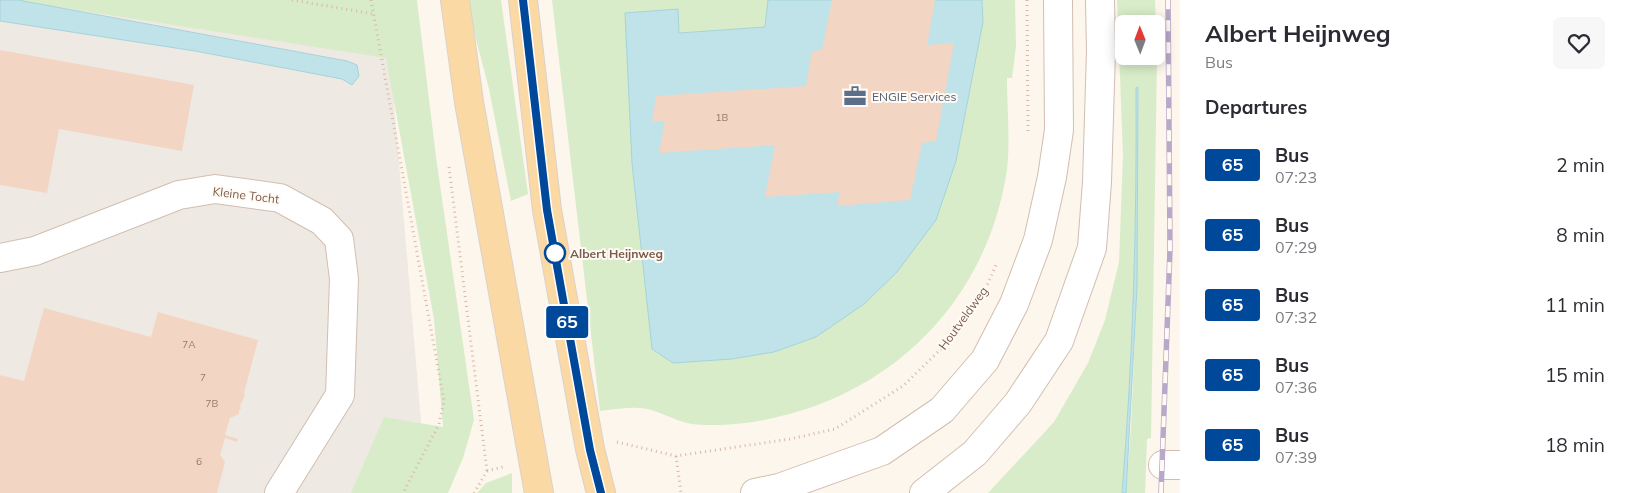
<!DOCTYPE html>
<style>
:root{--surface:#fff;--page:#f7f7f7;--text:#2b2b33;--muted:#7c7c81}
body{margin:0;font-family:Mulish,sans-serif;background:var(--page);color:var(--text);height:100vh;display:flex;flex-direction:column;font-size:19px;white-space:nowrap}
*{box-sizing:border-box;margin:0}
p{font-size:16px;color:var(--muted)}
.icon{flex:none;width:28px;height:28px;fill:none;stroke:currentColor;stroke-width:2;stroke-linecap:round;stroke-linejoin:round}
.map{position:relative;flex:1;overflow:hidden}
.drawer{display:flex;flex-direction:column;background:var(--surface);width:450px}
.drawer>*{flex:none}
.badge{padding:0 10px;border-radius:4px;font-size:18px;line-height:32px}
.needle{width:32px;rotate:359deg}
.fabs{position:absolute;left:1115px;top:15px;display:grid;gap:10px}
.fabs a{display:grid;place-items:center;width:50px;height:50px;border-radius:8px;background:var(--surface);box-shadow:0 2px 12px #0003;font-size:25px}
.map>.badge{position:absolute;translate:-50% -50%;box-shadow:0 0 0 2px #fff}
h2{padding:0 25px;font-size:19px;line-height:45px}
.round{display:grid;place-items:center;flex:none;width:52px;height:52px;border-radius:8px;background:var(--page)}
.head{display:flex;align-items:center;justify-content:space-between;height:85px;padding:0 25px}
h1{font-size:24px;font-weight:700;line-height:38px}
ul{padding:0;list-style:none}
li{display:flex;align-items:center;gap:15px;height:70px;padding:0 25px}
li div{flex:1}
li b{display:block;font-size:19px}
li em{font-style:normal}
li .badge{min-width:55px;font-weight:700;text-align:center}
main{display:flex;flex:1;min-height:0}
.map>svg:first-child{display:block}
.industrial{fill:#efe9e4}
.green{fill:#d8ecc9}
.water{fill:#bfe3e8;stroke:#a5d3da}
.building{fill:#f3d5c3}
.lines{fill:none;stroke-linecap:round;stroke-linejoin:round}
.minor-casing{stroke:#d1beb0;stroke-width:30}
.major-casing{stroke:#dad1cd;stroke-width:30}
.path{stroke:#d9b8a5;stroke-width:3;stroke-dasharray:1 4;stroke-linecap:butt}
.minor{stroke:#fff;stroke-width:28}
.major{stroke:#fbd9a5;stroke-width:28}
.rail-casing{stroke:#b9a8c9;stroke-width:5.5}
.rail{stroke:#fffaf3;stroke-width:4;stroke-dasharray:11;stroke-linecap:butt}
.line-casing{stroke:#fff;stroke-width:11}
.line{stroke:#004899;stroke-width:8}
.stop-dot{fill:#fff;stroke:#004899;stroke-width:2.5}
.labels{text-anchor:middle;dominant-baseline:central;stroke-width:4;stroke-linejoin:round;paint-order:stroke}
.number-label{font-size:10px;fill:#987a6a}
.service-label{font-size:12px;fill:#4e5e75;stroke:#fffaf3;text-anchor:start}
.street-label{font-size:12px;fill:#7a5c4d;stroke:#fffaf3}
.stop-label{font-size:12px;font-weight:bold;fill:#7a5c4d;stroke:#fffaf3;text-anchor:start}
</style>
<main>
<div class="map">
<svg width="1180" height="493" viewBox="0 0 1180 493">
<rect width="100%" height="100%" fill="#fdf6ec"/>
<path class="industrial" d="M0 0 388 33 425 468 438 493H0Z"/>
<g class="green">
<path d="M13 0H417L436 157 474 420 463 458 448 493H351L384 417 443 427 434 319 386 58Z"/>
<path d="M469 0H501L528 194 511 201 489 89 471 20Z"/>
<path d="M552 0H768L765 27 678 33V9L625 13 673 363 732 359 774 352 816 337 864 304 956 161 983 22 982 0H1015L1016 46 1012 78H1007C1007 108 1011 148 1006 176 983 311 880 405 745 423 729 425 707 426 692 424 673 421 656 408 638 408 625 407 612 410 600 411Z"/>
<path d="M1117 0H1155L1156 24H1124V56H1156V36L1157 60 1151 438 1147 439 1145 493H1126L1131 426 1137 287 1138 87 1136 88C1137 223 1133 358 1122 493H988L1054 422 1088 363 1105 320 1119 262 1123 155Z"/>
<path d="M512 473V493H477L486 483Z"/>
</g>
<g class="water">
<path d="M0 0H18L347 61 357 65 359 76 352 85 342 79 195 51 0 21Z"/>
<path d="M768 0H982L983 22 956 161 936 220 897 272 864 304 816 337 774 352 732 359 673 363 652 349 632 163 625 13 678 9 679 33 765 27Z"/>
<path d="M1138 87 1137 287 1127 475 1126 493H1122C1133 358 1137 223 1136 88Z"/>
</g>
<g class="building">
<path d="M832 0H935L927 45 954 43 936 141 922 143 910 200 837 206 840 192 765 197 775 145 659 153 665 121 652 122 656 96 806 86 812 51 822 50Z"/>
<path d="M0 50 194 85 182 151 59 129 47 193 0 185Z"/>
<path d="M44 308 151 337 158 312 258 340 244 393 245 395 240 406 241 409 239 410V414L230 418 225 435 238 439 237 442 225 438 220 455 225 462 217 493H0V375L24 381Z"/>
</g>
<g class="lines">
<defs>
<g id="minor">
<path d="M0 258 35 251 179 195 215 189 280 198 322 221 339 239 344 279 340 395 279 493"/>
<path d="M1163 465H1180"/>
<path d="M755 493 779 488 882 451 942 410 985 360 1014 304 1038 240 1052 177 1059 130 1058 0"/>
<path d="M924 493 975 453 1018 403 1059 341 1092 248 1097 182 1101 51 1100 0"/>
</g>
<g id="major">
<path d="M455 0 469 102 539 493"/>
<path d="M523 0 547 210 590 449 601 493"/>
</g>
</defs>
<use href="#minor" class="minor-casing"/>
<use href="#major" class="major-casing"/>
<g class="path">
<path d="M292 0 374 14"/>
<path d="M371 0 444 401 439 424 403 493"/>
<path d="M1027 0 1028 131"/>
<path d="M449 167 487 471"/>
<path d="M617 442 676 456 790 439 835 429 903 386 941 349 985 290 996 265"/>
<path d="M676 456 681 493"/>
<path d="M487 471 506 466"/>
<path d="M474 493 487 471"/>
</g>
<use href="#minor" class="minor"/>
<use href="#major" class="major"/>
<defs>
<path id="rail" d="M1161 493 1170 249 1168 0"/>
</defs>
<use href="#rail" class="rail-casing"/>
<use href="#rail" class="rail"/>
</g>
<g class="lines">
<defs>
<path id="line" d="M523 0 547 210 590 450 601 493"/>
</defs>
<use href="#line" class="line-casing"/>
<use href="#line" class="line"/>
</g>
<defs>
<symbol id="office-bare" viewBox="-9 -9 18 18"><path d="M-6-3h4V-5.5h4V-3h4V5H-6ZM-1-4.5V-3h2v-1.5ZM-6 0V1H6V0Z" fill="#5c6f8a" stroke="#fffaf3" stroke-width="2.5" paint-order="stroke"/></symbol>
</defs>
<g fill-rule="evenodd">
<use href="#office-bare" x="839" y="80" width="32" height="32"/>
</g>
<circle class="stop-dot" cx="555" cy="253" r="10"/>
<g class="labels">
<g class="number-label">
<text x="722" y="117">1B</text>
<text x="189" y="344">7A</text>
<text x="203" y="377">7</text>
<text x="212" y="403">7B</text>
<text x="199" y="461">6</text>
</g>
<g class="service-label">
<text x="872" y="96">ENGIE Services</text>
</g>
<g class="street-label">
<text transform="translate(246 195) rotate(7)">Kleine Tocht</text>
<text transform="translate(963 318) rotate(-54)">Houtveldweg</text>
</g>
<g class="stop-label">
<text x="570" y="253">Albert Heijnweg</text>
</g>
</g>
</svg>
<div class="fabs">
<a><svg class="needle" viewBox="-14 -14 28 28"><path d="M0-13l5 13h-10z" fill="#e53935"/><path d="M0 13l5-13h-10z" fill="#7c7c81"/></svg></a>
</div>
<b class="badge" style="left:567px;top:322px;background:#004899;color:#fff">65</b>
</div>
<section class="drawer">
<div class="head"><div><h1>Albert Heijnweg</h1><p>Bus</p></div><a class="round"><svg class="icon" aria-label="heart" viewBox="0 0 24 24"><path d="M12 20l-8-8c-3-5 5-10 8-4 3-6 11-1 8 4z"/></svg></a></div>
<h2>Departures</h2>
<ul>
<li><span class="badge" style="background:#004899;color:#fff">65</span><div><b>Bus</b><p>07:23</p></div><em>2 min</em></li>
<li><span class="badge" style="background:#004899;color:#fff">65</span><div><b>Bus</b><p>07:29</p></div><em>8 min</em></li>
<li><span class="badge" style="background:#004899;color:#fff">65</span><div><b>Bus</b><p>07:32</p></div><em>11 min</em></li>
<li><span class="badge" style="background:#004899;color:#fff">65</span><div><b>Bus</b><p>07:36</p></div><em>15 min</em></li>
<li><span class="badge" style="background:#004899;color:#fff">65</span><div><b>Bus</b><p>07:39</p></div><em>18 min</em></li>
</ul>
</section>
</main>
